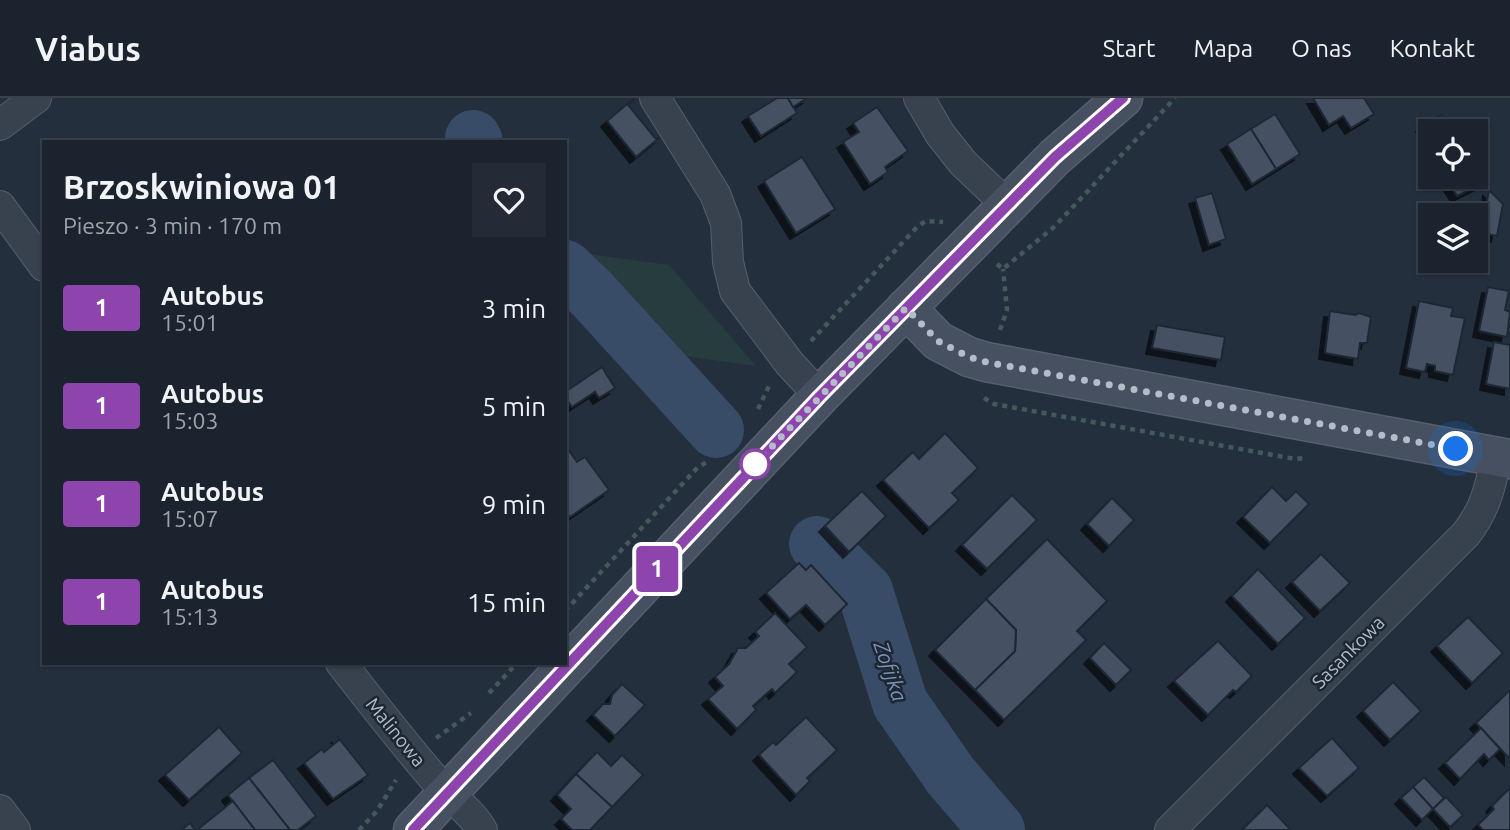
<!DOCTYPE html>
<html lang="pl">
<meta charset="utf-8">
<style>
:root{--surface:#1b232e;--page:#242b36;--text:#f1f3f6;--muted:#a0a4aa;--line:#39404a}
body{margin:0;font-family:Ubuntu,sans-serif;background:var(--page);color:var(--text);height:100vh;display:flex;flex-direction:column;font-size:26px;white-space:nowrap}
*{box-sizing:border-box;margin:0}
p{font-size:23px;color:var(--muted)}
.icon{flex:none;width:38px;height:38px;fill:none;stroke:currentColor;stroke-width:2;stroke-linecap:round;stroke-linejoin:round}
.map{position:relative;flex:1;overflow:hidden}
.sheet{position:absolute;left:42px;top:42px;width:525px;height:525px;display:flex;flex-direction:column;background:var(--surface);border-radius:0px;box-shadow:0 2px 5px #0004,0 0 0 2px var(--line)}
.sheet>*{flex:none}
.badge{padding:0 14px;border-radius:5px;font-size:24px;line-height:46px}
.controls{position:absolute;left:1418px;top:21px;display:grid;gap:14px}
.controls a{display:grid;place-items:center;width:70px;height:70px;border-radius:0px;background:var(--surface);box-shadow:0 2px 5px #0004,0 0 0 2px var(--line);font-size:35px}
.you{position:absolute;width:35px;height:35px;margin:-18px;border:5px solid #fff;border-radius:50%;background:#1a73e8;box-shadow:0 0 0 10px #1a73e833}
.map>.badge{position:absolute;translate:-50% -50%;box-shadow:0 0 0 4px #fff}
.round{display:grid;place-items:center;flex:none;width:74px;height:74px;border-radius:0px;background:var(--page)}
.overview{display:flex;align-items:center;justify-content:space-between;height:119px;padding:0 21px}
h1{font-size:33px;font-weight:600;line-height:52px}
ul{padding:0;list-style:none}
li{display:flex;align-items:center;gap:21px;height:98px;padding:0 21px}
li div{flex:1}
li b{display:block;font-size:26px}
li em{font-style:normal}
li .badge{min-width:77px;font-weight:700;text-align:center}
header{display:flex;align-items:center;gap:42px;box-sizing:border-box;height:98px;padding:0 35px;background:var(--surface);border-bottom:2px solid var(--line)}
header strong{font-size:33px}
nav{display:flex;gap:38px;margin-inline-start:auto;font-size:24px}
.map>svg:first-child{display:block}
.green{fill:#263c3f}
.lines{fill:none;stroke-linecap:round;stroke-linejoin:round}
.river{stroke:#394c67;stroke-width:56}
.building{fill:#455162;stroke:#1f2835;stroke-width:2;filter:url(#shadow)}
.street-casing{stroke:#565f6c;stroke-width:32}
.secondary-casing{stroke:#565f6c;stroke-width:41}
.path{stroke:#44595c;stroke-width:4.5;stroke-dasharray:5 5;stroke-linecap:butt}
.street{stroke:#38414e;stroke-width:30}
.secondary{stroke:#465061;stroke-width:38}
.line-casing{stroke:#fff;stroke-width:16}
.line{stroke:#8e44ad;stroke-width:10}
.walk{stroke:#b4bcc9;stroke-width:7;stroke-dasharray:0 12.6}
.stop-dot{fill:#fff;stroke:#8e44ad;stroke-width:3.5}
.labels{text-anchor:middle;dominant-baseline:central;stroke-width:5;stroke-linejoin:round;paint-order:stroke}
.street-label{font-size:19px;fill:#b4bcc9;stroke:#1d2633}
.water-label{font-size:21px;font-style:italic;fill:#7c92b1;stroke:#1d2633}
</style>
<header>
<strong>Viabus</strong>
<nav><a>Start</a><a>Mapa</a><a>O nas</a><a>Kontakt</a></nav>
</header>
<div class="map">
<svg width="1510" height="732" viewBox="0 0 1510 732">
<defs>
<filter id="shadow"><feDropShadow dx="-6" dy="6" stdDeviation="0" flood-color="#0009"/></filter>
</defs>
<rect width="100%" height="100%" fill="#242f3e"/>
<path class="green" d="M588 156 669 167 756 268 684 258Z"/>
<g class="lines">
<g class="river">
<path d="M473 40 475 44"/>
<path d="M565 170 593 197 716 332"/>
<path d="M817 446 865 493 900 605 950 677 997 732"/>
</g>
</g>
<g class="building">
<path d="M777 0H788L797 15 761 38 748 18Z"/>
<path d="M788 0H807L793 9Z"/>
<path d="M1313 0H1364L1374 16 1351 30 1343 18 1329 27Z"/>
<path d="M633 1 634 2 628 7 655 40H659L636 59 607 23Z"/>
<path d="M877 9 908 53 885 69 888 74 870 86 843 44 859 34 853 25Z"/>
<path d="M1275 16 1300 56 1276 71 1251 31Z"/>
<path d="M1441 17 1451 33H1430V41L1422 28Z"/>
<path d="M1251 31 1276 71 1252 86 1227 46Z"/>
<path d="M802 59 835 111 796 135 764 83Z"/>
<path d="M1475 76 1481 86 1457 98 1445 79H1475Z"/>
<path d="M1489 92 1503 106 1497 138 1481 135Z"/>
<path d="M1212 95 1226 141 1209 147 1195 100Z"/>
<path d="M1488 189 1509 193 1505 212 1510 214 1507 239 1479 233Z"/>
<path d="M1419 203 1453 210 1451 218 1465 220 1453 277 1435 273V268L1427 266 1425 274 1406 270Z"/>
<path d="M1330 213 1355 217 1359 215 1371 219 1367 245H1360L1358 261 1325 255Z"/>
<path d="M1157 227 1225 239 1221 262 1152 250Z"/>
<path d="M1494 244 1510 247V291L1486 286Z"/>
<path d="M602 269 615 290 599 300 595 294 572 309 565 299V294Z"/>
<path d="M945 335 978 370 952 395 959 402 929 430 883 382 913 354 919 361Z"/>
<path d="M565 347 577 364 585 359 609 392 570 419 565 412Z"/>
<path d="M1272 389 1286 403 1296 393 1309 406 1270 445 1243 419Z"/>
<path d="M862 393 886 418 849 454 825 428Z"/>
<path d="M1012 397 1037 422 987 471 962 447Z"/>
<path d="M1112 400 1134 422 1109 448 1087 426Z"/>
<path d="M1047 441 1107 503 1077 533 1086 542 1004 622 975 592 1015 553 1016 532 986 501Z"/>
<path d="M1321 456 1350 485 1320 513 1292 484Z"/>
<path d="M799 465 806 472 811 467 847 506 825 527 806 507 790 521 766 495Z"/>
<path d="M1258 471 1305 520 1278 546 1232 498Z"/>
<path d="M986 501 1016 532 1015 553 975 592 935 552Z"/>
<path d="M775 515 807 549 789 566 797 574 775 595 772 591 753 608 756 612 737 631 708 601 723 588 715 579 729 566 738 550H746L759 538 755 534Z"/>
<path d="M1468 519 1503 555 1472 585 1437 548Z"/>
<path d="M1218 543 1252 578 1236 594 1233 592 1208 617 1174 583Z"/>
<path d="M1104 545 1131 572 1116 587 1090 560Z"/>
<path d="M1393 584 1421 613 1390 642 1363 613Z"/>
<path d="M622 586 645 607 615 638 593 617 603 606H610L612 597Z"/>
<path d="M1510 592V661L1476 625Z"/>
<path d="M806 619 837 652 807 680 810 683 796 697 759 657 773 644 776 647Z"/>
<path d="M219 629 242 655 189 702 165 677Z"/>
<path d="M1481 630 1500 651 1489 662 1484 656 1460 681 1445 665Z"/>
<path d="M337 638 368 677 333 701 304 665 322 651 324 654 339 642Z"/>
<path d="M1332 640 1359 670 1327 698 1299 670Z"/>
<path d="M597 654 611 668 622 657 643 677 612 709 576 676Z"/>
<path d="M273 662 316 718 298 732H290L249 680Z"/>
<path d="M576 676 612 709 590 732H572L561 721 571 711 557 697Z"/>
<path d="M1424 679 1444 700 1433 711 1413 689Z"/>
<path d="M249 680 290 732H255L228 697Z"/>
<path d="M1413 689 1433 711 1422 722 1401 700Z"/>
<path d="M1510 690V732H1483L1478 727 1494 711 1492 708Z"/>
<path d="M1446 699 1463 717 1450 729 1433 711Z"/>
<path d="M233 703 255 732H197Z"/>
<path d="M1267 707 1291 732H1242Z"/>
<path d="M190 725 195 732H181Z"/>
</g>
<g class="lines">
<defs>
<g id="street">
<path d="M655 0 715 96 726 125 728 164 735 193 790 266 820 298"/>
<path d="M919 0 940 36 963 65 1007 107"/>
<path d="M0 27 36 0"/>
<path d="M0 108 44 168"/>
<path d="M341 565C372 605 404 646 437 684 451 700 472 714 482 732"/>
<path d="M0 712 15 732"/>
<path d="M1170 732 1466 436C1486 410 1490 389 1497 358"/>
</g>
<g id="secondary">
<path d="M906 210 938 243 969 259 986 264 1510 361"/>
<path d="M413 732 820 298 1055 59 1123 0"/>
</g>
</defs>
<use href="#street" class="street-casing"/>
<use href="#secondary" class="secondary-casing"/>
<g class="path">
<path d="M997 166 1003 171 1054 129 1175 0"/>
<path d="M1000 232 1007 212 1003 171"/>
<path d="M811 243 918 128 926 123 943 124"/>
<path d="M984 300 994 306 1295 361 1304 360"/>
<path d="M758 311 769 288"/>
<path d="M565 513 698 369 709 363"/>
<path d="M489 595 517 565"/>
<path d="M436 640 471 615"/>
<path d="M359 732 377 713 396 682"/>
</g>
<use href="#street" class="street"/>
<use href="#secondary" class="secondary"/>
</g>
<g class="lines">
<defs>
<path id="line" d="M413 732 820 298 1055 59 1123 0"/>
</defs>
<use href="#line" class="line-casing"/>
<use href="#line" class="line"/>
<path class="walk" d="M755 366 906 210 938 243 969 259 986 264 1456 351"/>
</g>
<circle class="stop-dot" cx="755" cy="366" r="14"/>
<g class="labels">
<g class="street-label">
<text transform="translate(1348 554) rotate(-45)">Sasankowa</text>
<text transform="translate(396 634) rotate(51)">Malinowa</text>
</g>
<g class="water-label">
<text transform="translate(891 573) rotate(71)">Zofijka</text>
</g>
</g>
</svg>
<div class="controls">
<a><svg class="icon" aria-label="locate" viewBox="0 0 24 24"><circle cx="12" cy="12" r="6"/><path d="M12 2v4M12 18v4M2 12h4M18 12h4"/></svg></a>
<a><svg class="icon" aria-label="layers" viewBox="0 0 24 24"><path d="M12 4l9 5-9 5-9-5zM3 14l9 5 9-5"/></svg></a>
</div>
<div class="you" style="left:1456px;top:351px"></div>
<b class="badge" style="left:657px;top:471px;background:#8e44ad;color:#fff">1</b>
<section class="sheet">
<div class="overview"><div><h1>Brzoskwiniowa 01</h1><p>Pieszo · 3 min · 170 m</p></div><a class="round"><svg class="icon" aria-label="heart" viewBox="0 0 24 24"><path d="M12 20l-8-8c-3-5 5-10 8-4 3-6 11-1 8 4z"/></svg></a></div>
<ul>
<li><span class="badge" style="background:#8e44ad;color:#fff">1</span><div><b>Autobus</b><p>15:01</p></div><em>3 min</em></li>
<li><span class="badge" style="background:#8e44ad;color:#fff">1</span><div><b>Autobus</b><p>15:03</p></div><em>5 min</em></li>
<li><span class="badge" style="background:#8e44ad;color:#fff">1</span><div><b>Autobus</b><p>15:07</p></div><em>9 min</em></li>
<li><span class="badge" style="background:#8e44ad;color:#fff">1</span><div><b>Autobus</b><p>15:13</p></div><em>15 min</em></li>
</ul>
</section>
</div>
